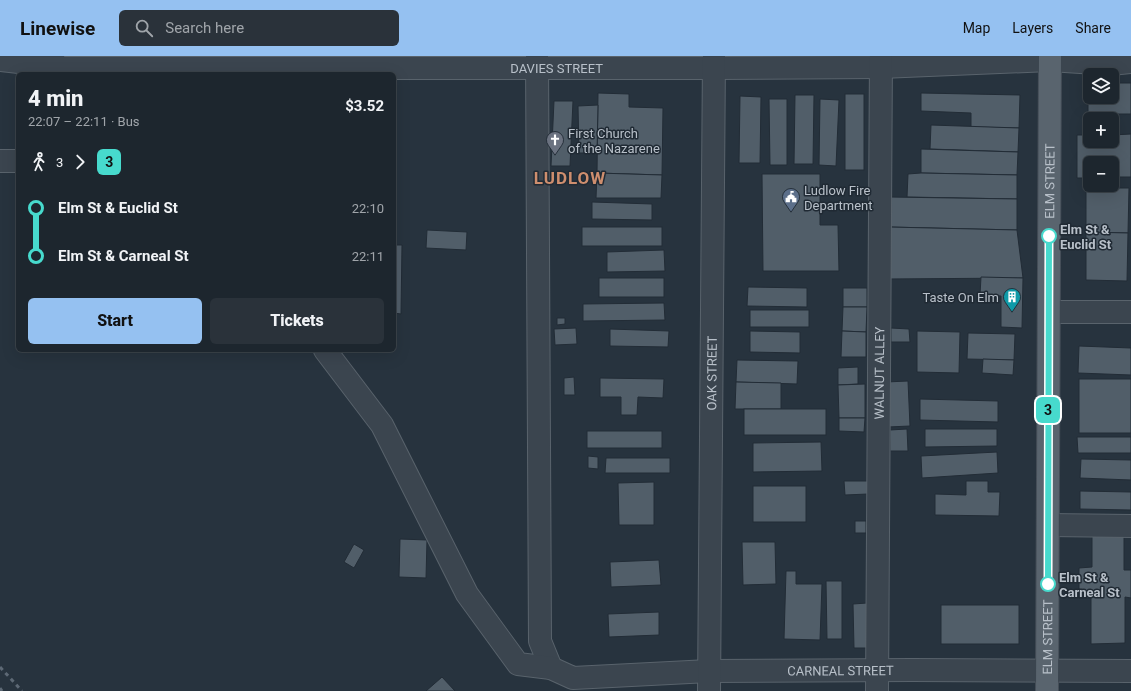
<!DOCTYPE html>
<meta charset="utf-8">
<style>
:root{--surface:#1d262e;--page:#2a323a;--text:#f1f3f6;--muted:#a0a5aa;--line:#3b434a;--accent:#95c1f1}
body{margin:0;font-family:Roboto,sans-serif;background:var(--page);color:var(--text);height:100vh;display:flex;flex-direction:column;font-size:15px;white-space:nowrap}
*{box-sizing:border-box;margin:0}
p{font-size:13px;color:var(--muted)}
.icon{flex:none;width:22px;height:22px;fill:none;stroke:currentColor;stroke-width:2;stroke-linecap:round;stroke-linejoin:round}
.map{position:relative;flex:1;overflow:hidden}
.panel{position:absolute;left:16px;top:16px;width:380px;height:280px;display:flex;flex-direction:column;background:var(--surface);border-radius:6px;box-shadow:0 4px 16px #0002,0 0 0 1px var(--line)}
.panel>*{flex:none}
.badge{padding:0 8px;border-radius:6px;font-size:14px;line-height:26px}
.buttons{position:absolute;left:1083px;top:12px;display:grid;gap:8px}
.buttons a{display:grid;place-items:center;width:36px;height:36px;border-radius:6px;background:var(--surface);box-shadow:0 4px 16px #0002,0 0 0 1px var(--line);font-size:20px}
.map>.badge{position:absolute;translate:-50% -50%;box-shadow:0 0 0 2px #fff}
.legs{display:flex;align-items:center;gap:6px;height:44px;padding:0 12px;font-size:13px}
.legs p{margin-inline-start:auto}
.overview{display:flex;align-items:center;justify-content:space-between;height:68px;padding:0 12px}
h1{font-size:22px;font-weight:800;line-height:30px}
.cta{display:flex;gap:8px;margin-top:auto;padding:8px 12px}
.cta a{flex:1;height:46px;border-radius:6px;background:var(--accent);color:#111;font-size:16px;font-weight:800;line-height:46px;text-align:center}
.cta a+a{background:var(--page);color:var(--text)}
ul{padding:0 12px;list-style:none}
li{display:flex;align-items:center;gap:14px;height:48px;font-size:15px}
li i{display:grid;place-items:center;width:6px;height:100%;margin:0 5px;background:currentColor}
li i::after{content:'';width:10px;height:10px;margin:-5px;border:3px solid;border-radius:50%;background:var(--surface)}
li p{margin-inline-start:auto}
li:first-child i{background:linear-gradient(#0000 50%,currentColor 0)}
li:last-child i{background:linear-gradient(currentColor 50%,#0000 0)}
header{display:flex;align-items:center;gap:24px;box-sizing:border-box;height:56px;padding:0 20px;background:var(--accent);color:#111}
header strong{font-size:19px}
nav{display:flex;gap:22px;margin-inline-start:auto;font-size:14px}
.search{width:280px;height:36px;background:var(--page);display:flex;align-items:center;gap:10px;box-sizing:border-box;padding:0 14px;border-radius:6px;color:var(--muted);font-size:15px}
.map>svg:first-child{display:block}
.building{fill:#515e69;stroke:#222c36}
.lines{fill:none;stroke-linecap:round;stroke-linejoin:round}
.minor-casing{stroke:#59636c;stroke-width:24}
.major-casing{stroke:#454e58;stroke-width:24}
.minor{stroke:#3b454f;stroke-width:22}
.major{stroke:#59646e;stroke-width:22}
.rail{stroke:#5d6975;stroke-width:3;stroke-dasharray:4 4;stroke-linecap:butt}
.line-1-casing{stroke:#fff;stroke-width:9}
.line-1{stroke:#47dacd;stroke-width:6}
.stop-1-dot{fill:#fff;stroke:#47dacd;stroke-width:2}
.labels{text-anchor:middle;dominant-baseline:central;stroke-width:3;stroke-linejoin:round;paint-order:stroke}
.street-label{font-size:13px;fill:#b8c0c9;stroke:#202a34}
.poi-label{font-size:13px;fill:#b8c0c9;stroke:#202a34;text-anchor:start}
.stop-label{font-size:13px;font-weight:bold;fill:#b8c0c9;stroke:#202a34;text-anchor:start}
.district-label{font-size:17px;font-weight:bold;letter-spacing:1px;fill:#ce8e6e;stroke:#202a34}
</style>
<header>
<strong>Linewise</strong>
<div class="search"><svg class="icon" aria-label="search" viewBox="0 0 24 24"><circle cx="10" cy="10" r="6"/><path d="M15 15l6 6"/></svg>Search here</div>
<nav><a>Map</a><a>Layers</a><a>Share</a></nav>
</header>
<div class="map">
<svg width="1131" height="635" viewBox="0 0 1131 635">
<rect width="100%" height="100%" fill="#27333e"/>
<g class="building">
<path d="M1088 27H1090V41H1112V27H1131V58H1088Z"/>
<path d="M598 37 629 38V51L663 52 662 119 597 117Z"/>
<path d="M921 37 1020 39 1019 72 971 71V57L921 55Z"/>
<rect x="845" y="38" width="19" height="76"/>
<path d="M795 39H814L813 108H794Z"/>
<path d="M740 40 761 41 760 107H739Z"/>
<path d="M769 43H787V109H770Z"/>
<path d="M820 43 839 44 836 110 819 109Z"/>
<path d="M554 45H573L570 110H551Z"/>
<path d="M598 49 597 97H579L578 50Z"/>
<path d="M931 69 1019 72 1018 96 930 93Z"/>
<path d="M1131 78V121H1112V107H1090V122H1077V79H1090V85H1112V79Z"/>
<path d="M921 93 1018 96 1017 119 921 117Z"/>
<path d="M597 117 662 119 661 142H596Z"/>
<path d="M921 117 1017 119V143L907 141 908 118Z"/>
<path d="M762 118H820V169H838L839 215H763Z"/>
<path d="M1086 132H1129L1128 177 1086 176Z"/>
<path d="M890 141 1017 143V174L889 171Z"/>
<path d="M592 146 652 148V164L592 163Z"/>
<rect x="582" y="171" width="80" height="19"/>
<path d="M889 171 1017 174 1023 222 887 223Z"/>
<path d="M427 174 467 176 466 194 426 192Z"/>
<path d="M1086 176 1128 177 1127 225 1086 224Z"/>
<path d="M394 189H402L401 258 394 257Z"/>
<path d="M664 194 665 215 607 216V196Z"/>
<path d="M981 221 1023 222 1022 272 1001 271V240L980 239Z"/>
<rect x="599" y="222" width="65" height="19"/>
<path d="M748 231 807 232V251L747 250Z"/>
<rect x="843" y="232" width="24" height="19"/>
<path d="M664 247 665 264 583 265V248Z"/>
<path d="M843 251H867L866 276 842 275Z"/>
<rect x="750" y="254" width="59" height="17"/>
<path d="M557 262H565V268L557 269Z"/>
<path d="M576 272 577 288 555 289 554 273Z"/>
<path d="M891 272 909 273 910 286H891Z"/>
<path d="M610 273 669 275 668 291 610 290Z"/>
<path d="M750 275 800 276V297L750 296Z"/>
<path d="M842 275 866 276V301H841Z"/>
<path d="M917 275 960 276 959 317 917 316Z"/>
<path d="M968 277 1015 278 1014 304 967 303Z"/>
<path d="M1079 290 1131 292V319L1078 317Z"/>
<path d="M983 303 1014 304 1013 319 982 317Z"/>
<path d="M737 304 798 305 797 328 736 326Z"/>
<path d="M858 311V328L838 329V312Z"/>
<path d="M574 321 575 339H564V322Z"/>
<path d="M600 322 664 323 663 342 638 341 637 359H621V341H600Z"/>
<rect x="1079" y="323" width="52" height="54"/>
<path d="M908 325 910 370 888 371 886 326Z"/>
<path d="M736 326 781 327V353H735Z"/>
<path d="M865 328V362H839L838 329Z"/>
<path d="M920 343 998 345V366L920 364Z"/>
<rect x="744" y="353" width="82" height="26"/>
<path d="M839 362H865L864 376 839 375Z"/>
<path d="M907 373 908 395H890V374Z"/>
<path d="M925 373H997V390L925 391Z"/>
<rect x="587" y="375" width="75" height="17"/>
<path d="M1077 381H1131V397H1078Z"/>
<path d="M821 386 822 415 753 416V387Z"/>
<path d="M997 396 998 417 922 422 921 400Z"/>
<path d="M588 400 598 401V413L588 412Z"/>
<path d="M606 402H670V417H605Z"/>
<path d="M1081 403 1131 404V424L1080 422Z"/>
<path d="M844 425H868V438L845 439Z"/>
<path d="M966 425H988V436H1000L999 460 935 459V438L966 439Z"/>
<path d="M654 426V469H619L618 427Z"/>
<rect x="753" y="430" width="53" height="36"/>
<path d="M1080 435 1131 436V454L1080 453Z"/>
<rect x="855" y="465" width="11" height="12"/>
<path d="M1092 477H1124V514H1131V542L1125 541V587L1091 588V542H1079V512L1092 511Z"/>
<path d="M400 483 427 484 426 522 399 521Z"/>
<path d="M742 486H775L776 528 743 529Z"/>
<path d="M354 488 364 494 354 512 344 506Z"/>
<path d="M659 504 661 529 611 531 610 506Z"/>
<path d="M786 515H796V528H822L820 584 784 583Z"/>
<path d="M826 525H842V583H827Z"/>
<path d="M867 547 868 592H854L853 548Z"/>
<rect x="941" y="549" width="78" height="39"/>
<path d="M659 556V579L609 581 608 558Z"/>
<path d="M442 621 455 635H426Z"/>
</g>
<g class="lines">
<defs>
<g id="minor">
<path d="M537 0 540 585 551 612"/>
<path id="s1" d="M0 4 63 11 195 12H714L881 11 1050 4 1111 8 1131 6"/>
<path d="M0 105H18"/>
<path d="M1049 256H1131"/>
<path id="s2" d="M325 294 382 369 467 538 518 608 551 612 573 622 709 615 912 614 1131 615"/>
<path d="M1048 469 1131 470"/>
<path id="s3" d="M709 635 714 0"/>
<path id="s4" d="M877 635 881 0"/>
</g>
<g id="major">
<path id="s5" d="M1047 635 1050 0"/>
</g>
</defs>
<use href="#minor" class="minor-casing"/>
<use href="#major" class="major-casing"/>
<use href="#minor" class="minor"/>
<use href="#major" class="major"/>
<g class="rail">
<path d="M0 611 22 635"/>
<path d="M0 632 2 635"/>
</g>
</g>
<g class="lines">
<defs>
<path id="line-1" d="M1048 528 1049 180"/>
</defs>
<use href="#line-1" class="line-1-casing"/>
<use href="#line-1" class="line-1"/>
</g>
<defs>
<symbol id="church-pin" viewBox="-11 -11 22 30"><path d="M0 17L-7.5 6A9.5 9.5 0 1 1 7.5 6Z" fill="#6b7280" stroke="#202a34"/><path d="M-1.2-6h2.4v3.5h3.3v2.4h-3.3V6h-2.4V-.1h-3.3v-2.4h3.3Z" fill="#fff"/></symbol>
<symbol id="civic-pin" viewBox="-11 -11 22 30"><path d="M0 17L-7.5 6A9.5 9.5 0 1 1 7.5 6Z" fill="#5c6f8a" stroke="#202a34"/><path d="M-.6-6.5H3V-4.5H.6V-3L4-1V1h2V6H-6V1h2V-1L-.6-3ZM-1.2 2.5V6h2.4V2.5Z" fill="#fff"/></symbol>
<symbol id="building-pin" viewBox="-11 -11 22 30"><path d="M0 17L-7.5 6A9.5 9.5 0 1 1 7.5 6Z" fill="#0f9aa8" stroke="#202a34"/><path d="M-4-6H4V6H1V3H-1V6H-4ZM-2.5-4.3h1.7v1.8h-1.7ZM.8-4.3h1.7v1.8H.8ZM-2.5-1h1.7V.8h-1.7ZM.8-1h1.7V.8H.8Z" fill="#fff"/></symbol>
</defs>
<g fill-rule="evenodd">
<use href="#church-pin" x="545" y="74" width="20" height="27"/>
<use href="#civic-pin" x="781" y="131" width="20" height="27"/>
<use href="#building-pin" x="1002" y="231" width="20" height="27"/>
</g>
<g class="stop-1-dot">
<circle cx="1049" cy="180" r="7"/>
<circle cx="1048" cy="528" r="7"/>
</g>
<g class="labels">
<g class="street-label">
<text stroke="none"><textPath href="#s1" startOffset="557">DAVIES STREET</textPath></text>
<text stroke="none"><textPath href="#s5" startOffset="510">ELM STREET</textPath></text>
<text stroke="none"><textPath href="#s3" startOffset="318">OAK STREET</textPath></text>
<text stroke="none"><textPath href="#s4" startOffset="318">WALNUT ALLEY</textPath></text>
<text stroke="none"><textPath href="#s5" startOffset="54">ELM STREET</textPath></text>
<text stroke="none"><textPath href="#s2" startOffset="695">CARNEAL STREET</textPath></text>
</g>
<g class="poi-label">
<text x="568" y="77">First Church<tspan x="568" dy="15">of the Nazarene</tspan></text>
<text x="804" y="134">Ludlow Fire<tspan x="804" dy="15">Department</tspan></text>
<text x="999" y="241" text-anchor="end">Taste On Elm</text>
</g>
<g class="stop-label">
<text x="1060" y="173">Elm St &amp;<tspan x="1060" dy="15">Euclid St</tspan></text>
<text x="1059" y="521">Elm St &amp;<tspan x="1059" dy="15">Carneal St</tspan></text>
</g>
<g class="district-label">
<text x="570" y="122">LUDLOW</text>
</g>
</g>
</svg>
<div class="buttons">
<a><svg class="icon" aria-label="layers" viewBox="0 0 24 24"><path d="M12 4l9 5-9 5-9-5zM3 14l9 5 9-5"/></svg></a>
<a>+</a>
<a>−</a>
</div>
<b class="badge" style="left:1048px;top:354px;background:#47dacd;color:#111">3</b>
<section class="panel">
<div class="overview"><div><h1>4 min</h1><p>22:07 – 22:11 · Bus</p></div><b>$3.52</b></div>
<div class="legs"><svg class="icon" aria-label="walk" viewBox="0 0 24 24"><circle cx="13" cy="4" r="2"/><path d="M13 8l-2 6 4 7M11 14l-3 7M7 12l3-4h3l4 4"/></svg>3<svg class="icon" aria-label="forward" viewBox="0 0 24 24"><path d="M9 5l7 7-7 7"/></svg><b class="badge" style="background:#47dacd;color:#111">3</b></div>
<ul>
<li><i style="color:#47dacd"></i><b>Elm St &amp; Euclid St</b><p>22:10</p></li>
<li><i style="color:#47dacd"></i><b>Elm St &amp; Carneal St</b><p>22:11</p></li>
</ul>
<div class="cta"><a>Start</a><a>Tickets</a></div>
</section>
</div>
